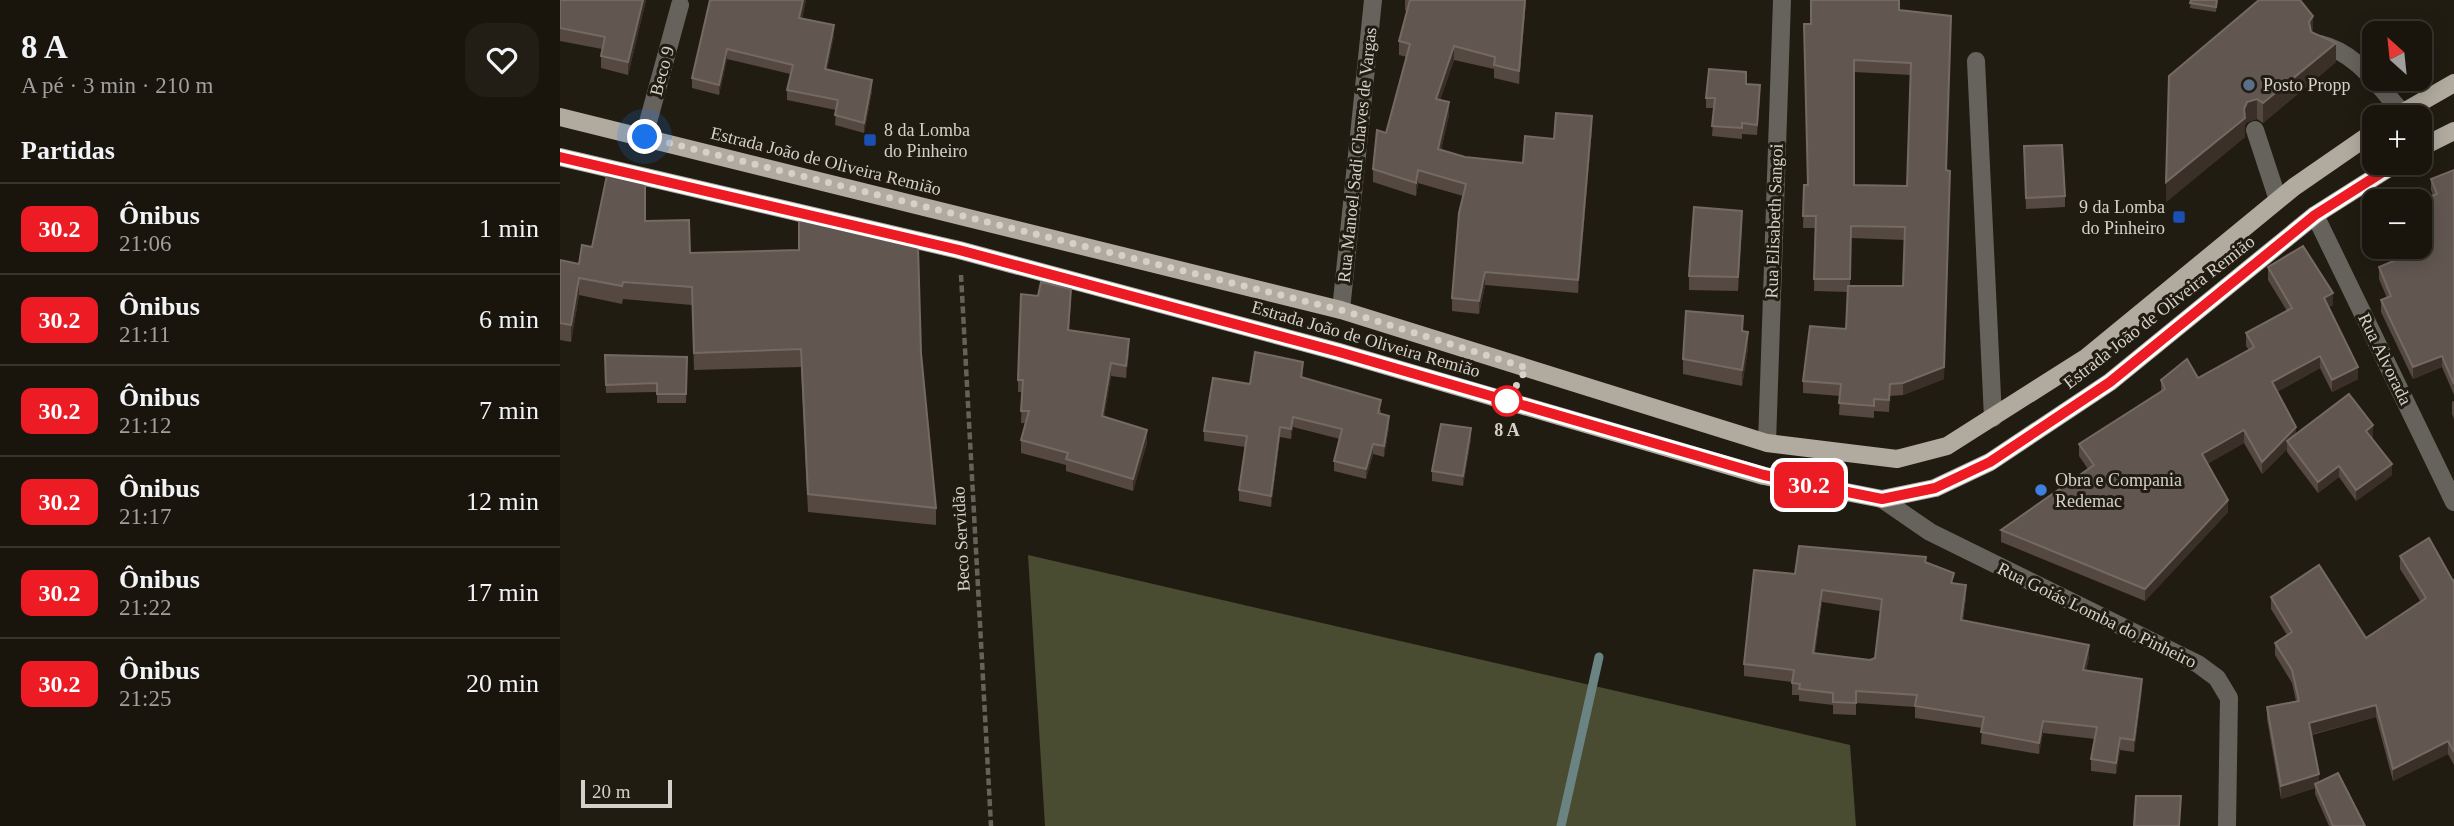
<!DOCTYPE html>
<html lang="pt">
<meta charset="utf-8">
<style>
:root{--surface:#19150d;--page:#221e16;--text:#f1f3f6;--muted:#9f9f9d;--line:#37342e}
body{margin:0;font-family:"Times New Roman",serif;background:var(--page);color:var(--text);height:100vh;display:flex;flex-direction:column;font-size:26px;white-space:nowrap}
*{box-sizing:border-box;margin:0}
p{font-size:23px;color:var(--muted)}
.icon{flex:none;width:38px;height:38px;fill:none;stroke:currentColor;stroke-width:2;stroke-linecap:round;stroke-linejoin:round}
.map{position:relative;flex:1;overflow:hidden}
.details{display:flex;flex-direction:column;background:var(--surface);width:560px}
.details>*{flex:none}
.badge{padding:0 14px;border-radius:10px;font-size:24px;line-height:46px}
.needle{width:46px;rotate:333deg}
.buttons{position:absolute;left:1802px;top:21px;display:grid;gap:14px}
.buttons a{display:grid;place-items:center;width:70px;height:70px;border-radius:14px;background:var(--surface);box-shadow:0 4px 18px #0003,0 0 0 2px var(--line);font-size:35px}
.scale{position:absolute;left:21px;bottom:18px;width:91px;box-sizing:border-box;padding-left:7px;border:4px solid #d5d1ca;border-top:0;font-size:19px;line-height:24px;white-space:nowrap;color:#d5d1ca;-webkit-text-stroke:5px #211c11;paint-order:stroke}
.you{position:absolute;width:35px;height:35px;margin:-18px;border:5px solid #fff;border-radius:50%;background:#1a73e8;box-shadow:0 0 0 10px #1a73e833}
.map>.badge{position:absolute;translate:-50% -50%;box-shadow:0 0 0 4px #fff}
h2{padding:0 21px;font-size:26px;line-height:63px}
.round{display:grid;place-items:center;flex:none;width:74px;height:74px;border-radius:21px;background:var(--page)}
.summary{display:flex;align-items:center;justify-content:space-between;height:119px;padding:0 21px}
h1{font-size:33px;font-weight:600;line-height:52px}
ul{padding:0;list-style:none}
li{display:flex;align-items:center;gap:21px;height:91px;padding:0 21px;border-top:2px solid var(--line)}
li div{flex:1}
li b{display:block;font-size:26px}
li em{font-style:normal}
li .badge{min-width:77px;font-weight:700;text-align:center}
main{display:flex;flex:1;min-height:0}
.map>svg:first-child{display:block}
.forest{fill:#494c31}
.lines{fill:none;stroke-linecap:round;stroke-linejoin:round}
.stream{stroke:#6b8483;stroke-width:9}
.path{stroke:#676259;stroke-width:4.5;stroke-dasharray:7 3.5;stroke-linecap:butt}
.minor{stroke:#66635d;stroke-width:18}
.major{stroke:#b1ab9f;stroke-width:18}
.wall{fill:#544841;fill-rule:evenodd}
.shaded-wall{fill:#3a3028}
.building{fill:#625750;stroke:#746a63;stroke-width:2;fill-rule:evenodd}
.line-casing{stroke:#fff;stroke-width:16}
.line{stroke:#ed1c24;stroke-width:10}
.walk{stroke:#d5d1ca;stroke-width:7;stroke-dasharray:0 12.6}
.service-dot{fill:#5c6f8a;stroke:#211c11;stroke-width:2.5}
.transit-dot{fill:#1a4fb4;stroke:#211c11;stroke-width:2.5}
.stop-dot{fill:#fff;stroke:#ed1c24;stroke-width:3.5}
.shop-dot{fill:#3f7fe0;stroke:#211c11;stroke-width:2.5}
.labels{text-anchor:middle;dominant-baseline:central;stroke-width:6;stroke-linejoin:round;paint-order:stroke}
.street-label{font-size:18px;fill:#d5d1ca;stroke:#211c11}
.poi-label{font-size:18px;fill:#d5d1ca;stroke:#211c11;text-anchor:start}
.stop-label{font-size:18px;font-weight:bold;fill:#d5d1ca;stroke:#211c11}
</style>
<main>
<section class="details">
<div class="summary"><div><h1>8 A</h1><p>A pé · 3 min · 210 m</p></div><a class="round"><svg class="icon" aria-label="heart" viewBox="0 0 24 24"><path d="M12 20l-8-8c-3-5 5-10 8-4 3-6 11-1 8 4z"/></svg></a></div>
<h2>Partidas</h2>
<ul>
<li><span class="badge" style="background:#ed1c24;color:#fff">30.2</span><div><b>Ônibus</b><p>21:06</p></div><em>1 min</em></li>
<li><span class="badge" style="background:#ed1c24;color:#fff">30.2</span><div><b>Ônibus</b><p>21:11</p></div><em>6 min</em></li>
<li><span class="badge" style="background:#ed1c24;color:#fff">30.2</span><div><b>Ônibus</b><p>21:12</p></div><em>7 min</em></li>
<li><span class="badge" style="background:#ed1c24;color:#fff">30.2</span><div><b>Ônibus</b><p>21:17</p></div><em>12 min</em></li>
<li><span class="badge" style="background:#ed1c24;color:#fff">30.2</span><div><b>Ônibus</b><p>21:22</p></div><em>17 min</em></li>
<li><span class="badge" style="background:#ed1c24;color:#fff">30.2</span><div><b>Ônibus</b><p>21:25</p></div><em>20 min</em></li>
</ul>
</section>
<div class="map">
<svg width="1894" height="826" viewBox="0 0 1894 826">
<rect width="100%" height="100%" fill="#211c11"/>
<path class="forest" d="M468 555 1290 745 1296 826H485Z"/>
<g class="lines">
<path class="stream" d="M1001 826 1039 657"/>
<path class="path" d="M401 275 431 826"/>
<g class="minor">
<path d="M1760 44C1796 52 1818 86 1842 112"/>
<path d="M1416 61 1433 418"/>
<path d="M1695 130 1718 200"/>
<path d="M84 137 120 5"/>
<path d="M1755 215 1894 502"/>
<path d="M781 310 813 0"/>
<path d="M1207 443 1222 0"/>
<path d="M1322 499 1370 532 1638 664 1657 678 1669 698 1667 826"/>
</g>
<g class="major">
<path d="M0 117 781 310 1207 443 1337 459 1387 446 1527 357 1734 187 1815 131"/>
<path d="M1835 117 1894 83"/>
<path d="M1860 148 1894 131"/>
<path d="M0 157 399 250 779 352 1204 476 1322 499 1375 488 1430 462 1550 382 1755 215 1837 163"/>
</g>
</g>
<g class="wall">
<path d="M0 0H86L68 75 41 68V56L42 49 0 41Z"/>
<path d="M150 0H246L242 18 274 36 267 69 312 91 304 133 275 125 276 110 227 100V90L230 74 167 59 159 95 132 88V78Z"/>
<path d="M845 0H966L959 84 934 78V69L894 60 880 100 889 115 881 150 905 157 963 163 994 139 1032 129 1018 293 925 285 919 314 892 311V298L903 196 858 183 856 196 813 182V169L826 133 847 57 839 55V41L847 11 845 10Z"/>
<path d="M1631 0H1657L1656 12 1630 8Z"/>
<path d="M1339 10 1386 170 1384 379 1343 395 1330 396 1329 412 1314 411V418L1279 415 1280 396 1243 393V381L1286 329 1288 292 1254 291 1255 228H1243L1244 185H1247L1251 24ZM1294 72 1351 75 1347 186 1294 185ZM1291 238 1345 240 1343 286H1290Z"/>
<path d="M1753 32 1776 62 1703 123 1697 119 1687 122 1685 125V137L1606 202Z"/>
<path d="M1186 84 1200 95 1197 135 1182 134V139L1152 136 1154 108H1146V98Z"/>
<path d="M1464 157 1505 196V207L1466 209Z"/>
<path d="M1894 170V395L1882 367 1853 379 1821 312V300L1827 298 1819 279V267L1856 251 1854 247H1860L1873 195 1871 190V179Z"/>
<path d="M85 221 130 253 361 353 376 508V525L248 512 241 367 134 370 132 305 63 299 62 304 19 295 11 342 0 340V260L19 264 32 247Z"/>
<path d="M1182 225 1178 291 1129 290V276Z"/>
<path d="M1708 267 1773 305 1769 307 1798 379 1772 392 1760 368 1717 392 1736 434 1813 436 1812 438 1832 475 1796 501 1779 477 1758 493 1727 452V449L1702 474 1684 443 1647 464 1668 512 1585 601 1441 542V530L1528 469 1519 456V444L1601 392V380L1638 378 1689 350 1686 346V333L1727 311 1708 280Z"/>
<path d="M511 301 509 331 569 352 566 378 551 376 544 417 587 443 573 491 506 471V465L461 453V440L466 423H461L462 392H458V380Z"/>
<path d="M1188 348 1182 386 1123 374V359Z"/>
<path d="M45 355 127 357 126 403H97V392L46 393Z"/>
<path d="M743 373 742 377 821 410 820 414 829 427 824 457 813 454 806 479 774 471V461L780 439 733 427 731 439 720 437 711 507 679 501V490L685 447 644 441V431L690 384Z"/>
<path d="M1894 401V419L1892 414V402Z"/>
<path d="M911 439 903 486 872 481V471Z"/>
<path d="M1840 556 1893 581 1894 580V765L1888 754 1833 781 1816 717 1752 735 1759 782 1805 826H1769L1755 794V788L1721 799 1707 719V707L1736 701 1732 683 1715 655V643L1727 635 1711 609V597L1806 638 1861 602 1840 569Z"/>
<path d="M1366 563 1394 583 1406 597 1403 621 1529 657 1526 671 1582 690 1574 752 1560 750 1556 774 1531 771V759L1535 739 1483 733 1479 754 1421 744 1422 728 1355 718V707L1296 703V715L1273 714V705L1239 701V695H1232V682L1184 676V664L1235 574ZM1262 602 1320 611 1315 658 1310 660 1255 653Z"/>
</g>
<g class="shaded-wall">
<path d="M83 0H86L68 75V62Z"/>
<path d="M243 0H246L239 28V18Z"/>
<path d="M965 0H966L959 84V71Z"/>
<path d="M1753 16V35L1749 41V22Z"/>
<path d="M274 25V36L265 79V69Z"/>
<path d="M1776 43V62L1703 123V103Z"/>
<path d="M894 46V60L876 112V99Z"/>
<path d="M167 49V59L159 95V85Z"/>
<path d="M312 80V91L304 133V123Z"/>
<path d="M1200 85V95L1197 135V125Z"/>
<path d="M1697 99V119L1687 122 1685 125V137L1606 202V182L1684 109 1687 102Z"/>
<path d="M889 102V115L878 162V149Z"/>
<path d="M1032 116V129L1018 293V280Z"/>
<path d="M858 170V183L856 196V183Z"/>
<path d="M1390 183 1384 379 1343 395V383Z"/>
<path d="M1182 211V225L1178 291V277Z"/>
<path d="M925 272V285L919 314V301Z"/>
<path d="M19 278V295L11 342V325Z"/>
<path d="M1773 293V305L1764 310V298Z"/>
<path d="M1188 332V348L1182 386V370Z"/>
<path d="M569 339V352L566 378V366Z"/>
<path d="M1760 356V368L1712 395V382Z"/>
<path d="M1882 356V367L1853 379V367Z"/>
<path d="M551 363V376L542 429V416Z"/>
<path d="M1798 367V379L1772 392V380Z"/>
<path d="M829 416V427L824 457V446Z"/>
<path d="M733 417V427L731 439V429Z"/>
<path d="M1813 425V436L1806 442V431Z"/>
<path d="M720 427V437L711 507V496Z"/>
<path d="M1736 427V439L1727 441V449L1702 474V462Z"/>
<path d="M911 428V439L903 486V476Z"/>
<path d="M587 430V443L573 491V479Z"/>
<path d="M1684 430V443L1642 467V454Z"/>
<path d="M813 444V454L806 479V469Z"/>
<path d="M1832 464V475L1796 501V490Z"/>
<path d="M1779 466V477L1758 493V482Z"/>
<path d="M1668 500V512L1585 601V589Z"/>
<path d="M1406 585V597L1401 632V620Z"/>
<path d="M1262 590V602L1253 665V653Z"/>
<path d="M1529 645V657L1523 682V670Z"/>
<path d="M1582 679V690L1574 752V740Z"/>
<path d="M1816 705V717L1749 735V723Z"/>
<path d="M1483 721V733L1479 754V743Z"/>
<path d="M1560 738V750L1556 774V763Z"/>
<path d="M1888 741V754L1833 781V769Z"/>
<path d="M1759 774V786L1755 784V788L1721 799V786Z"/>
</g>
<g class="building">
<path d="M0 0H83L68 62 41 56 45 37 0 28Z"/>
<path d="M150 0H243L239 18 274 25 265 69 312 80 304 123 275 115 278 100 227 90 233 65 167 49 159 85 132 78Z"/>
<path d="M850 0H965L959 71 934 65 935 57 894 46 876 99 889 102 878 149 905 157 963 163 965 136 994 139 996 113 1032 116 1018 280 925 272 919 301 892 298 899 213 906 184 858 170 856 183 813 169 817 130 826 133 850 44 839 41Z"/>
<path d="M1251 0H1339V10L1391 16 1386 170 1390 171 1384 367 1343 383 1330 384 1329 400 1314 399V406L1279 403 1281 384 1243 381 1250 326 1286 329 1288 286H1343L1345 227 1291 226 1290 279H1254L1256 216H1243L1244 185H1248L1244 24H1251ZM1294 60 1351 63 1347 186 1294 185Z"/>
<path d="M1631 0H1657L1656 7 1630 3Z"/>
<path d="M1699 0H1740L1753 16 1749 22 1751 32 1776 43 1703 103 1697 99 1687 102 1684 109 1685 118 1606 182 1609 76Z"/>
<path d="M1149 69 1186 72V84L1200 85 1197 125 1182 123V128L1152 126 1155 98H1146Z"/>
<path d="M1502 145 1505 196 1466 198 1464 146Z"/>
<path d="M1894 170V384L1882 356 1853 367 1821 300 1831 296 1819 267 1860 250 1859 247H1860V201H1858L1877 194 1871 179Z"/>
<path d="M47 175 85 183V221L129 220 130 253 239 250V215L358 246 361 353 376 508 248 494 241 349 134 353 132 287 63 282 62 286 19 278 11 325 0 323V260L19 264 22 245 32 247Z"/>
<path d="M1134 207 1182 211 1178 277 1129 276Z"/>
<path d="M1743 246 1773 293 1764 298 1798 367 1772 380 1760 356 1712 382 1736 427 1702 462 1684 430 1642 454 1668 500 1585 589 1441 530 1534 465 1519 444 1605 389 1601 380 1627 359 1638 378 1694 347 1686 333 1732 308 1708 267Z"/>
<path d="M481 282 511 289 508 330 569 339 566 366 551 363 542 416 587 430 573 479 506 459 508 453 461 440 469 411H461L463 380H458L461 294 478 296Z"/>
<path d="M1126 311 1183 316 1182 331 1188 332 1182 370 1123 359Z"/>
<path d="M695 352 743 362 741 377 821 400 818 413 829 416 824 446 813 444 806 469 774 461 782 429 733 417 731 429 720 427 711 496 679 490 687 436 644 431 653 378 690 384Z"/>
<path d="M45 355 127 357 126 394H97V383L46 385Z"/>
<path d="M1789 394 1813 425 1806 431 1832 464 1796 490 1779 466 1758 482 1727 441Z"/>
<path d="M881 424 911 428 903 476 872 471Z"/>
<path d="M1869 538 1893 581 1894 580V752L1888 741 1833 769 1816 705 1749 723 1759 774 1721 786 1707 707 1739 701 1732 670 1715 643 1732 632 1711 597 1759 565 1806 638 1866 598 1840 556Z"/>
<path d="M1239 546 1366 557 1365 562 1394 573 1391 583 1406 585 1401 620 1529 645 1523 670 1582 679 1574 740 1560 738 1556 763 1531 759 1537 727 1483 721 1479 743 1421 732 1424 717 1355 706 1357 695 1296 691V703L1273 702V693L1239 689 1240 684 1232 683 1234 670 1184 664 1194 570 1235 574ZM1262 590 1322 599 1315 658 1310 660 1253 653Z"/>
<path d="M1778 773 1805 826H1773L1755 784Z"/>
<path d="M1576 796H1621L1619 826H1574Z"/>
</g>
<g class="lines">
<defs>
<path id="line" d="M0 157 399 250 779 352 1204 475 1322 499 1375 488 1430 462 1550 382 1755 215 1837 163"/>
</defs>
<use href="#line" class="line-casing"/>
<use href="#line" class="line"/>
<path class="walk" d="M85 137 781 310 967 368 947 401"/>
</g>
<circle class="service-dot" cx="1689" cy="85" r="7"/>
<g class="transit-dot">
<rect x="303" y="133" width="14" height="14" rx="3.5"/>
<rect x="1612" y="210" width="14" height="14" rx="3.5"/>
</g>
<circle class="stop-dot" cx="947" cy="401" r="14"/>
<circle class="shop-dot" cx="1481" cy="490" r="7"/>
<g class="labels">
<g class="street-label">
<text transform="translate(102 71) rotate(-75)">Beco 9</text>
<text transform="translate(797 155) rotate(-84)">Rua Manoel Sadi Chaves de Vargas</text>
<text transform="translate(266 161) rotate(14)">Estrada João de Oliveira Remião</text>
<text transform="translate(1214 221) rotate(-88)">Rua Elisabeth Sangoi</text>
<text transform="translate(1599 312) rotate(-38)">Estrada João de Oliveira Remião</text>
<text transform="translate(806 339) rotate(16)">Estrada João de Oliveira Remião</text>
<text transform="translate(1825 359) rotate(64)">Rua Alvorada</text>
<text transform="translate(401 539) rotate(-93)">Beco Servidão</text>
<text transform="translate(1537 615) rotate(26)">Rua Goiás Lomba do Pinheiro</text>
</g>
<g class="poi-label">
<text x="1703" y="85">Posto Propp</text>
<text x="324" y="130">8 da Lomba<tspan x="324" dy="21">do Pinheiro</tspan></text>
<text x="1605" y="207" text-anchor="end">9 da Lomba<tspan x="1605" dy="21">do Pinheiro</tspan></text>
<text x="1495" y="480">Obra e Compania<tspan x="1495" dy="21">Redemac</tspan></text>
</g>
<g class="stop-label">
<text x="947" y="430">8 A</text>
</g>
</g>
</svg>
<div class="buttons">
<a><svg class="needle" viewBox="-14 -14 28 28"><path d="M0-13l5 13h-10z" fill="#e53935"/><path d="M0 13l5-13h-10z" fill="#9f9f9d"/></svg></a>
<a>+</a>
<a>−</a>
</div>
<div class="scale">20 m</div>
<div class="you" style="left:85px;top:137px"></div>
<b class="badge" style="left:1249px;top:485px;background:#ed1c24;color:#fff">30.2</b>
</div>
</main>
